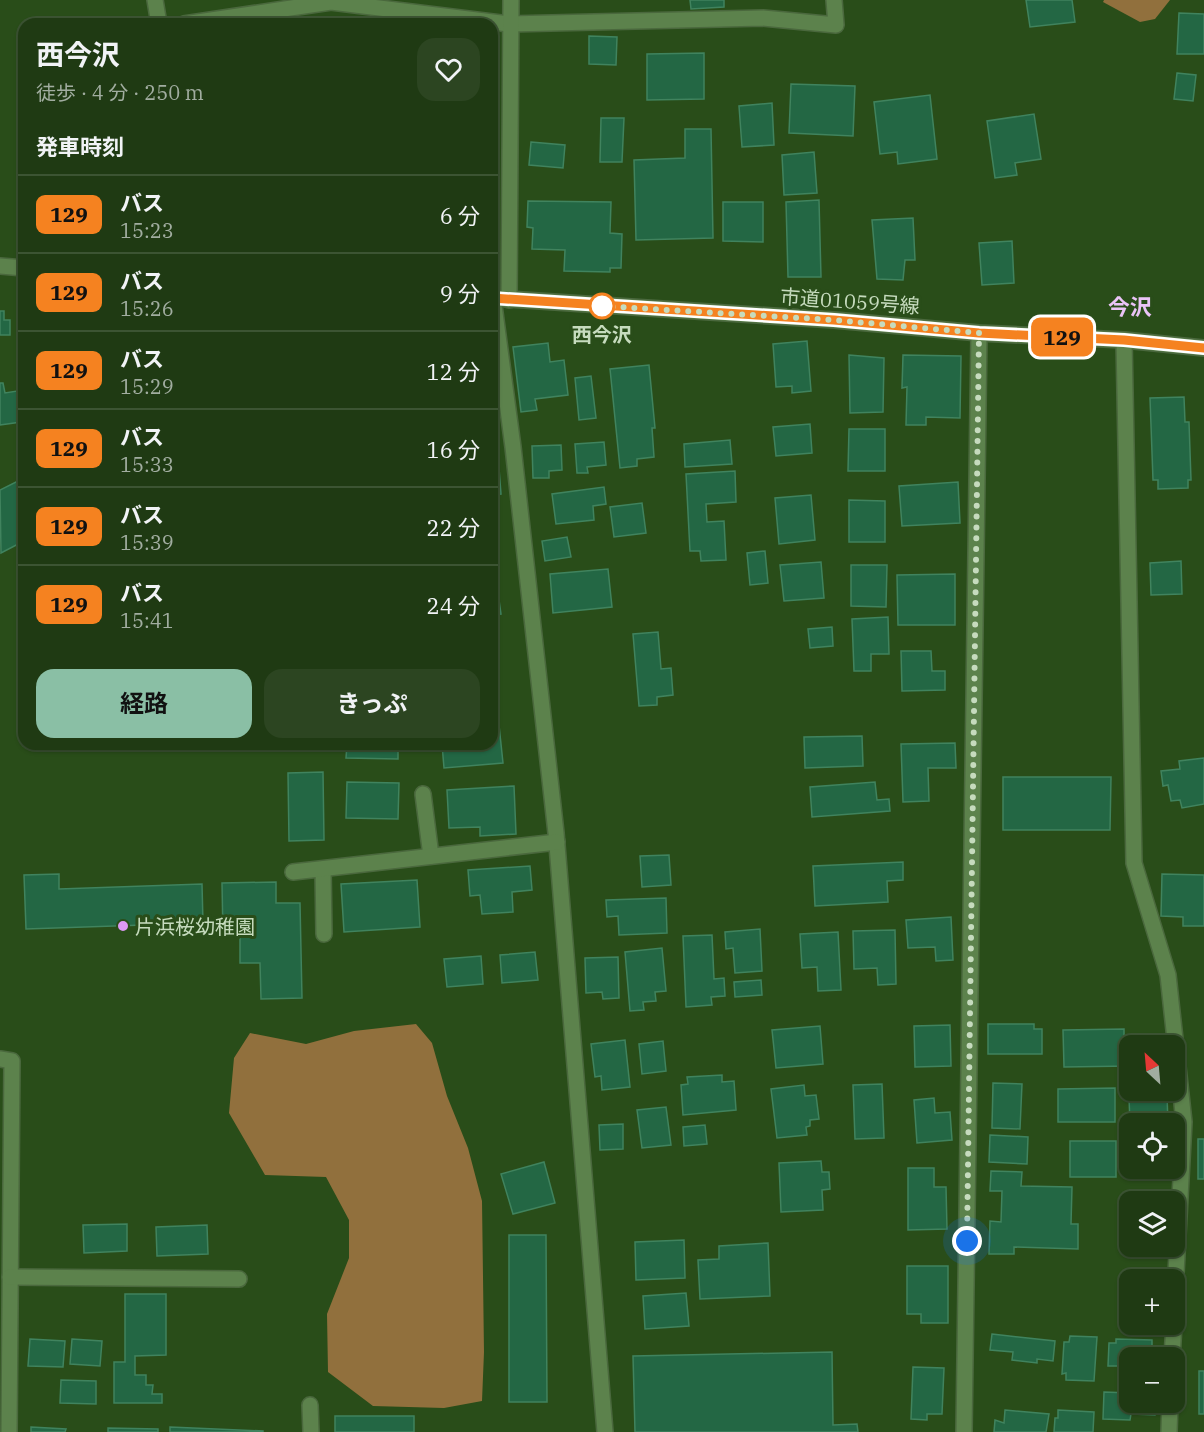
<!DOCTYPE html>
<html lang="ja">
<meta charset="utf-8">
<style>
:root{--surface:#1f3a13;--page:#2c4521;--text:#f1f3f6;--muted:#a1ada0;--line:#3c5433;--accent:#8abfa5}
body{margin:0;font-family:"IBM Plex Serif","Noto Sans JP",serif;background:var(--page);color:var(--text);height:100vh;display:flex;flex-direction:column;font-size:22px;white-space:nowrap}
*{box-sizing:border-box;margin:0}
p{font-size:20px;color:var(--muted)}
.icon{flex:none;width:33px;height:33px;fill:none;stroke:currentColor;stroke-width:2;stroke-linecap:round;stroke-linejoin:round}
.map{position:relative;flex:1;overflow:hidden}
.drawer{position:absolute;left:18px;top:18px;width:480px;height:732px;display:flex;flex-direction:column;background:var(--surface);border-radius:18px;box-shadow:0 2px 4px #0004,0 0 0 2px var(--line)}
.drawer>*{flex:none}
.badge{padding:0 12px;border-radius:9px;font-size:21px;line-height:39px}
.needle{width:39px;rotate:334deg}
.tools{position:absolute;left:1119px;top:1035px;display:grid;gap:12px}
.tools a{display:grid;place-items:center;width:66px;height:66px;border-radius:12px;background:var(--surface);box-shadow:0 2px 4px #0004,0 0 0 2px var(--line);font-size:30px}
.you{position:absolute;width:30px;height:30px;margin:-15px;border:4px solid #fff;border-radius:50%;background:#1a73e8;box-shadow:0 0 0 9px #1a73e833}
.map>.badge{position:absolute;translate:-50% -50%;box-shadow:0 0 0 3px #fff}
h2{padding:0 18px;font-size:22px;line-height:54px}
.round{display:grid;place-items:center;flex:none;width:63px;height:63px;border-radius:18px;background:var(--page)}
.overview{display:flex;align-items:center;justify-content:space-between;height:102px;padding:0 18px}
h1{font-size:28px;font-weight:700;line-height:45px}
.button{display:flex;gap:12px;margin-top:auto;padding:12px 18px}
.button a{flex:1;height:69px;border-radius:18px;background:var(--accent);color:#111;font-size:24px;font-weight:700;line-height:69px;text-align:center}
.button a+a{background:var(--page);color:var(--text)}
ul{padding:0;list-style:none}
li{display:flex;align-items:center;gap:18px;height:78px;padding:0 18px;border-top:2px solid var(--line)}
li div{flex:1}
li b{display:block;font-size:22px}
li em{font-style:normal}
li .badge{min-width:66px;font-weight:700;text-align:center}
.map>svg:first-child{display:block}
.forest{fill:#91703d}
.building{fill:#236744;stroke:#40835e;stroke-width:1.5}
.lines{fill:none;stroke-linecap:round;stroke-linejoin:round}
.minor-casing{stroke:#4a683d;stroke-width:18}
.tertiary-casing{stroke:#4a683d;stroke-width:18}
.minor{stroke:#5c824c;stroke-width:15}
.tertiary{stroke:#5c824c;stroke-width:15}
.line-casing{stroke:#fff;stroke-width:14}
.line{stroke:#f58220;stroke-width:9}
.walk{stroke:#c6dbbe;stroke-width:6;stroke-dasharray:0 10.8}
.stop-dot{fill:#fff;stroke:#f58220;stroke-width:3}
.poi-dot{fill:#dd99f4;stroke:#294d19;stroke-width:2}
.labels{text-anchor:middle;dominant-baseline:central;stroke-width:6;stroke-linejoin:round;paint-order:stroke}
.street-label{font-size:20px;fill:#c6dbbe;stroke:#294d19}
.stop-label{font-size:20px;font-weight:bold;fill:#c6dbbe;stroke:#294d19}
.poi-label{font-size:20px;fill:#c6dbbe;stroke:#294d19;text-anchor:start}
.quarter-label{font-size:22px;font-weight:bold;fill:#eac4f7;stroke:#294d19}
</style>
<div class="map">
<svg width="1204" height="1432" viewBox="0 0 1204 1432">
<rect width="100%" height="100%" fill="#294d19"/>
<g class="forest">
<path d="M1104 0H1170L1155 19 1140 22 1103 2Z"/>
<path d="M416 1024 432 1043 447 1096 468 1148 482 1201 484 1352 482 1401 444 1408 373 1406 328 1372 327 1314 349 1258V1220L326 1177 265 1175 229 1113 234 1058 250 1033 306 1044 354 1031Z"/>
</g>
<g class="building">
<path d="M690 0H724V7L691 9Z"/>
<path d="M1026 0H1072L1075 22 1030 27Z"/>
<path d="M1179 13 1204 14V54H1177Z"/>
<path d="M589 36 617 37 616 65 589 64Z"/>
<path d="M704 53V99L647 100V54Z"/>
<path d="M1177 73 1196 75 1193 101 1174 99Z"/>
<path d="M791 84 855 86 853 136 789 133Z"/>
<path d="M930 95 937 159 898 164 897 152 880 154 874 102Z"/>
<path d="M772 103 774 145 742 147 739 106Z"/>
<path d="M1034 114 1041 159 1015 163 1017 175 995 178 987 121Z"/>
<path d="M601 118H624L622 162H600Z"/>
<path d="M685 129H711L713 238 636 240 634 160 685 158Z"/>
<path d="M531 142 565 145 563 168 529 165Z"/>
<path d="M814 152 817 193 784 195 782 155Z"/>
<path d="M819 200 821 277H788L786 202Z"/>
<path d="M528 201 611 202 610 233 622 234 621 268H610V272L564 271 565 250 532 249 533 228 527 227Z"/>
<path d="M723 202H763V242L723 241Z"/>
<path d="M913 218 915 260H905L903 280 877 279 872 220Z"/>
<path d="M1012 241 1014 283 982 285 979 243Z"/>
<path d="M0 311H4V320H10V335H0Z"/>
<path d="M807 341 811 391 792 393V386L776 387 773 344Z"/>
<path d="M548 343 550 362 564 360 568 395 535 399 537 410 521 412 513 347Z"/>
<path d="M849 355 884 358 883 412 850 413Z"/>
<path d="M903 355 961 356 960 418 926 417V425H906L907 387 902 388Z"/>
<path d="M649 365 655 428H652L654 457 637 459V466L620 468 610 369Z"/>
<path d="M591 376 596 418 579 420 575 378Z"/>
<path d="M0 383H3L5 393 17 391 21 422 0 425Z"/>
<path d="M1184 397 1185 422H1189L1191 480H1188V488L1158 489V480H1153L1150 398Z"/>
<path d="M810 424 812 453 776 456 773 427Z"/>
<path d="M849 429H885V471H848Z"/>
<path d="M730 440 732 464 685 467 684 444Z"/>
<path d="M604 442 606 465 587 467 588 473H577L575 444Z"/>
<path d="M561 445 562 470 549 471V478H533L532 446Z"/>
<path d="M499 468 501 494 492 495V469Z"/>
<path d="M735 471 736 502 706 504 707 522 724 521 726 560 701 561 700 551H690L686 474Z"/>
<path d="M24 478V541L1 553 0 490Z"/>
<path d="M958 482 960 523 902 526 899 486Z"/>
<path d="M604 487 606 504 593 506 594 520 556 524 552 494Z"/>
<path d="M811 495 815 540 779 544 775 498Z"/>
<path d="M849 500 885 501V542H849Z"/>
<path d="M642 503 646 533 614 537 610 507Z"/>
<path d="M567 537 571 557 545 561 542 541Z"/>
<path d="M492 550 501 614 492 615Z"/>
<path d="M765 551 768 583 750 585 747 553Z"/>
<path d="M1181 561 1182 594 1151 595 1150 563Z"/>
<path d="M821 562 824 598 784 601 780 565Z"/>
<path d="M851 565H887L886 607 851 606Z"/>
<path d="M608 569 612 607 553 613 550 574Z"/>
<path d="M955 574V625H898L897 575Z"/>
<path d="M888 617 889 654H871V671H854L852 619Z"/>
<path d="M832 627 833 646 810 648 808 629Z"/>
<path d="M658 632 661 669 671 668 673 695 657 697V705L639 706 633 634Z"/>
<path d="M901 651H931L932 671H945V690L902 691Z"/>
<path d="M499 725 503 763 444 768 442 744H492V726Z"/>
<path d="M862 736 863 766 805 768 804 737Z"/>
<path d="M955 743 956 768H928L929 801 903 802 901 744Z"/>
<path d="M347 744H398V759L346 758Z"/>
<path d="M1204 758V804L1182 808 1180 800 1171 801 1168 785 1163 786 1161 771 1180 769 1179 761Z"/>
<path d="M323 772 324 840 289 841 288 773Z"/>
<path d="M1003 777H1111L1110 830H1003Z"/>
<path d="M347 782 399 783 398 819 346 818Z"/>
<path d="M875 782 877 800 889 799 890 811 812 817 810 787Z"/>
<path d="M514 786 516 834 480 836V827L449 828 447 790Z"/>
<path d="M669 855 671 885 642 887 640 856Z"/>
<path d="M903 862V880L887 881 888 902 815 906 813 866Z"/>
<path d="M530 866 532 890 512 892 513 912 482 914 480 895 470 896 468 870Z"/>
<path d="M59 874V889L202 884 203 923 26 929 24 875Z"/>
<path d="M1162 874 1204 875V926H1183V917L1161 916Z"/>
<path d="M417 880 420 927 344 932 341 884Z"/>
<path d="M276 882V903H300L302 998 261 999 260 963H240V935L223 936 222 883Z"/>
<path d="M666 898 667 933 619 935 618 916 607 917 606 900Z"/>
<path d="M951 917 953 960 936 961 935 947 908 948 906 920Z"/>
<path d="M760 929 762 971 735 973 733 948 726 949 725 932Z"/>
<path d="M895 930 896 984 878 985 877 968 854 969 853 931Z"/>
<path d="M838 932 841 990 818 991 817 967 802 968 800 934Z"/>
<path d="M712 935 714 979 724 978 725 996 711 997 712 1005 686 1007 683 936Z"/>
<path d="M662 948 666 991 655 992 656 1001 643 1002 644 1010 630 1011 625 952Z"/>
<path d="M535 952 538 980 502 983 500 955Z"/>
<path d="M481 956 483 984 447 987 444 959Z"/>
<path d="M618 957 619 998 603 999 602 992 586 993 585 958Z"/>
<path d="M761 980 762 995 735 997 734 982Z"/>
<path d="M988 1024H1034V1029H1042V1054H988Z"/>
<path d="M950 1025 951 1066 915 1067 914 1026Z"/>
<path d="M820 1026 823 1064 776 1068 772 1030Z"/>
<path d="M1124 1029V1042H1135V1046H1130V1066L1064 1067 1063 1030Z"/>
<path d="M625 1040 630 1087 602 1090 601 1076 595 1077 591 1044Z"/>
<path d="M663 1041 666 1071 642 1074 639 1044Z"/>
<path d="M722 1075V1082L734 1081 736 1110 683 1115 681 1085 688 1084 687 1077Z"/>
<path d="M993 1083 1022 1084 1020 1129 992 1128Z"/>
<path d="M882 1084 884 1138 855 1139 853 1085Z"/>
<path d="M804 1085 805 1096 816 1095 819 1119 810 1120V1126L806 1127 807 1135 777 1138 771 1089Z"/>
<path d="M1115 1088V1122H1058V1089Z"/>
<path d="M1167 1095 1168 1124H1130L1129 1097Z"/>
<path d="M934 1098 935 1113 950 1112 952 1140 917 1143 914 1100Z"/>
<path d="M666 1107 671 1145 642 1148 637 1110Z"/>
<path d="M623 1124V1149L600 1150 599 1125Z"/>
<path d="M705 1125 707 1144 684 1146 683 1127Z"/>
<path d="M990 1135 1028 1137 1027 1164 989 1162Z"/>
<rect x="1198" y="1139" width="6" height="40"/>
<rect x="1070" y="1141" width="46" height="36"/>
<path d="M821 1161 822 1172H829L830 1189 822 1190 823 1210 781 1212 779 1163Z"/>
<path d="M544 1162 555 1203 513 1214 501 1174Z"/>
<path d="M908 1168H934V1187H946L947 1229 908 1230Z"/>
<path d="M1139 1168H1171V1178H1138Z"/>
<path d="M991 1171 1022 1172 1021 1186 1072 1187 1071 1224H1078V1249L1014 1247V1254H989L990 1221 1001 1222 1002 1191H990Z"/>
<path d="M1130 1190 1171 1192V1202H1130L1129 1213Z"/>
<path d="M127 1224V1251L84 1253 83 1225Z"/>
<path d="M207 1225 208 1254 157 1256 156 1227Z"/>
<path d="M509 1235H546L547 1402H509Z"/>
<path d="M684 1240 685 1278 636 1280 635 1242Z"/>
<path d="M768 1243 770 1296 700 1299 698 1260 719 1259V1246Z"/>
<path d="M907 1266H948V1323H921V1314H907Z"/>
<path d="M1129 1271H1164V1280H1130V1323Z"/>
<path d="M686 1293 689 1326 645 1329 643 1296Z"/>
<path d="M125 1294H166V1355L135 1356V1375H146V1385H153L152 1394H162V1403H114V1362H125Z"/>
<path d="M992 1334 1055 1341 1053 1361 1037 1359V1363L1012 1360 1013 1352 990 1350Z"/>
<path d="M1070 1336 1097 1337 1094 1381 1066 1380V1373L1062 1374 1064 1342H1069Z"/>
<path d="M30 1339 65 1341 63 1367 28 1366Z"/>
<path d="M72 1339 102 1341 100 1366 70 1364Z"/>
<path d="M1116 1339 1152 1340V1351H1161V1358H1130V1366H1108L1109 1343H1116Z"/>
<path d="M832 1352 833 1425 857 1424 858 1432H635L633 1356Z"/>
<path d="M913 1367 944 1368 942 1414H927V1420L911 1419Z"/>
<rect x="1199" y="1371" width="5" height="43"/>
<path d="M61 1380 96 1381V1404L60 1403Z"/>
<path d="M1104 1392 1130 1393V1402H1156L1155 1415 1131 1414 1130 1420 1103 1419Z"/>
<path d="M1005 1410 1049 1414 1046 1432H994L995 1420 1004 1423Z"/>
<path d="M1058 1410 1094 1412 1093 1432H1054L1055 1418H1058Z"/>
<rect x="335" y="1416" width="79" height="16"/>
<path d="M31 1427 66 1429 65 1432H31Z"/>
<path d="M170 1427 263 1431V1432H170Z"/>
<path d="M108 1428 158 1429V1432H108Z"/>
</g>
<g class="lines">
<defs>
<g id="minor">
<path d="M184 24 331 2 509 24 763 18 836 25 834 0"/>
<path d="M493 298 513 447 556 833 605 1432"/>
<path d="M509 300 511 0"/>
<path d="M1124 340 1134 863 1168 975 1184 1122 1174 1311"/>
<path d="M423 794 431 856"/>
<path d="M323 869 324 934"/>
<path d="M293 872 557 842"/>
<path d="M0 1059 12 1061 9 1432"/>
<path d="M10 1277 239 1279"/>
<path d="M1172 1358 1174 1324"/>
<path d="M310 1405 311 1432"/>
<path d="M964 1432 979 333"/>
<path d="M1169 1432 1170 1402"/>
</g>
<g id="tertiary">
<path d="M155 0 159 24"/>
<path d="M0 266 24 268"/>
<path d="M492 298 834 320 979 333 1124 340 1204 348"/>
</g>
</defs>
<use href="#minor" class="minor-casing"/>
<use href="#tertiary" class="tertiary-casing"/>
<use href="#minor" class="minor"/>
<use href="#tertiary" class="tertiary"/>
</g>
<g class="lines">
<defs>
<path id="line" d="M492 298 834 320 979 333 1124 340 1204 348"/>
</defs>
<use href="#line" class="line-casing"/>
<use href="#line" class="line"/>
<path class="walk" d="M602 306 834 320 979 333 967 1241"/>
</g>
<circle class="stop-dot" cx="602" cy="306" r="12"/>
<circle class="poi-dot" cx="123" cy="926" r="6"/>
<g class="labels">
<g class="street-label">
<text transform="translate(850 301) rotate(4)">市道01059号線</text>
</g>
<g class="stop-label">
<text x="602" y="334">西今沢</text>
</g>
<g class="poi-label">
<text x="135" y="926">片浜桜幼稚園</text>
</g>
<g class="quarter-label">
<text x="1130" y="306">今沢</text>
</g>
</g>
</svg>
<div class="tools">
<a><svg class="needle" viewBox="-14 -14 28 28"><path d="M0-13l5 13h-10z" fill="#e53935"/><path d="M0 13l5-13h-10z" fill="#a1ada0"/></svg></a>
<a><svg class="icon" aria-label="locate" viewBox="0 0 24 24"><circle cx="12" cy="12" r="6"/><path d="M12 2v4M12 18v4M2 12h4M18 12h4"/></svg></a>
<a><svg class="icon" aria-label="layers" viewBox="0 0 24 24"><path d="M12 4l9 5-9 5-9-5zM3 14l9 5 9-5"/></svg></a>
<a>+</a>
<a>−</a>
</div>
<div class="you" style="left:967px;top:1241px"></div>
<b class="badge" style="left:1062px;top:337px;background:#f58220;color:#111">129</b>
<section class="drawer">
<div class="overview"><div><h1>西今沢</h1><p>徒歩 · 4 分 · 250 m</p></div><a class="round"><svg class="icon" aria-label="heart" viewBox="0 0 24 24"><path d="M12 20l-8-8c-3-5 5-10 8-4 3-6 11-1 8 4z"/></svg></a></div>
<h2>発車時刻</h2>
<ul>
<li><span class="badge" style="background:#f58220;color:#111">129</span><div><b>バス</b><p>15:23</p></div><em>6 分</em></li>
<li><span class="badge" style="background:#f58220;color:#111">129</span><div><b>バス</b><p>15:26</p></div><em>9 分</em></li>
<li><span class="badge" style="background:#f58220;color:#111">129</span><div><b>バス</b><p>15:29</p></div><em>12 分</em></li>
<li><span class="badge" style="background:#f58220;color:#111">129</span><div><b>バス</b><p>15:33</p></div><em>16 分</em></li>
<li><span class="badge" style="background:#f58220;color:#111">129</span><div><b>バス</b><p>15:39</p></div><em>22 分</em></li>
<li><span class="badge" style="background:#f58220;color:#111">129</span><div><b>バス</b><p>15:41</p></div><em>24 分</em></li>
</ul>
<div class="button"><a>経路</a><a>きっぷ</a></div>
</section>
</div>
